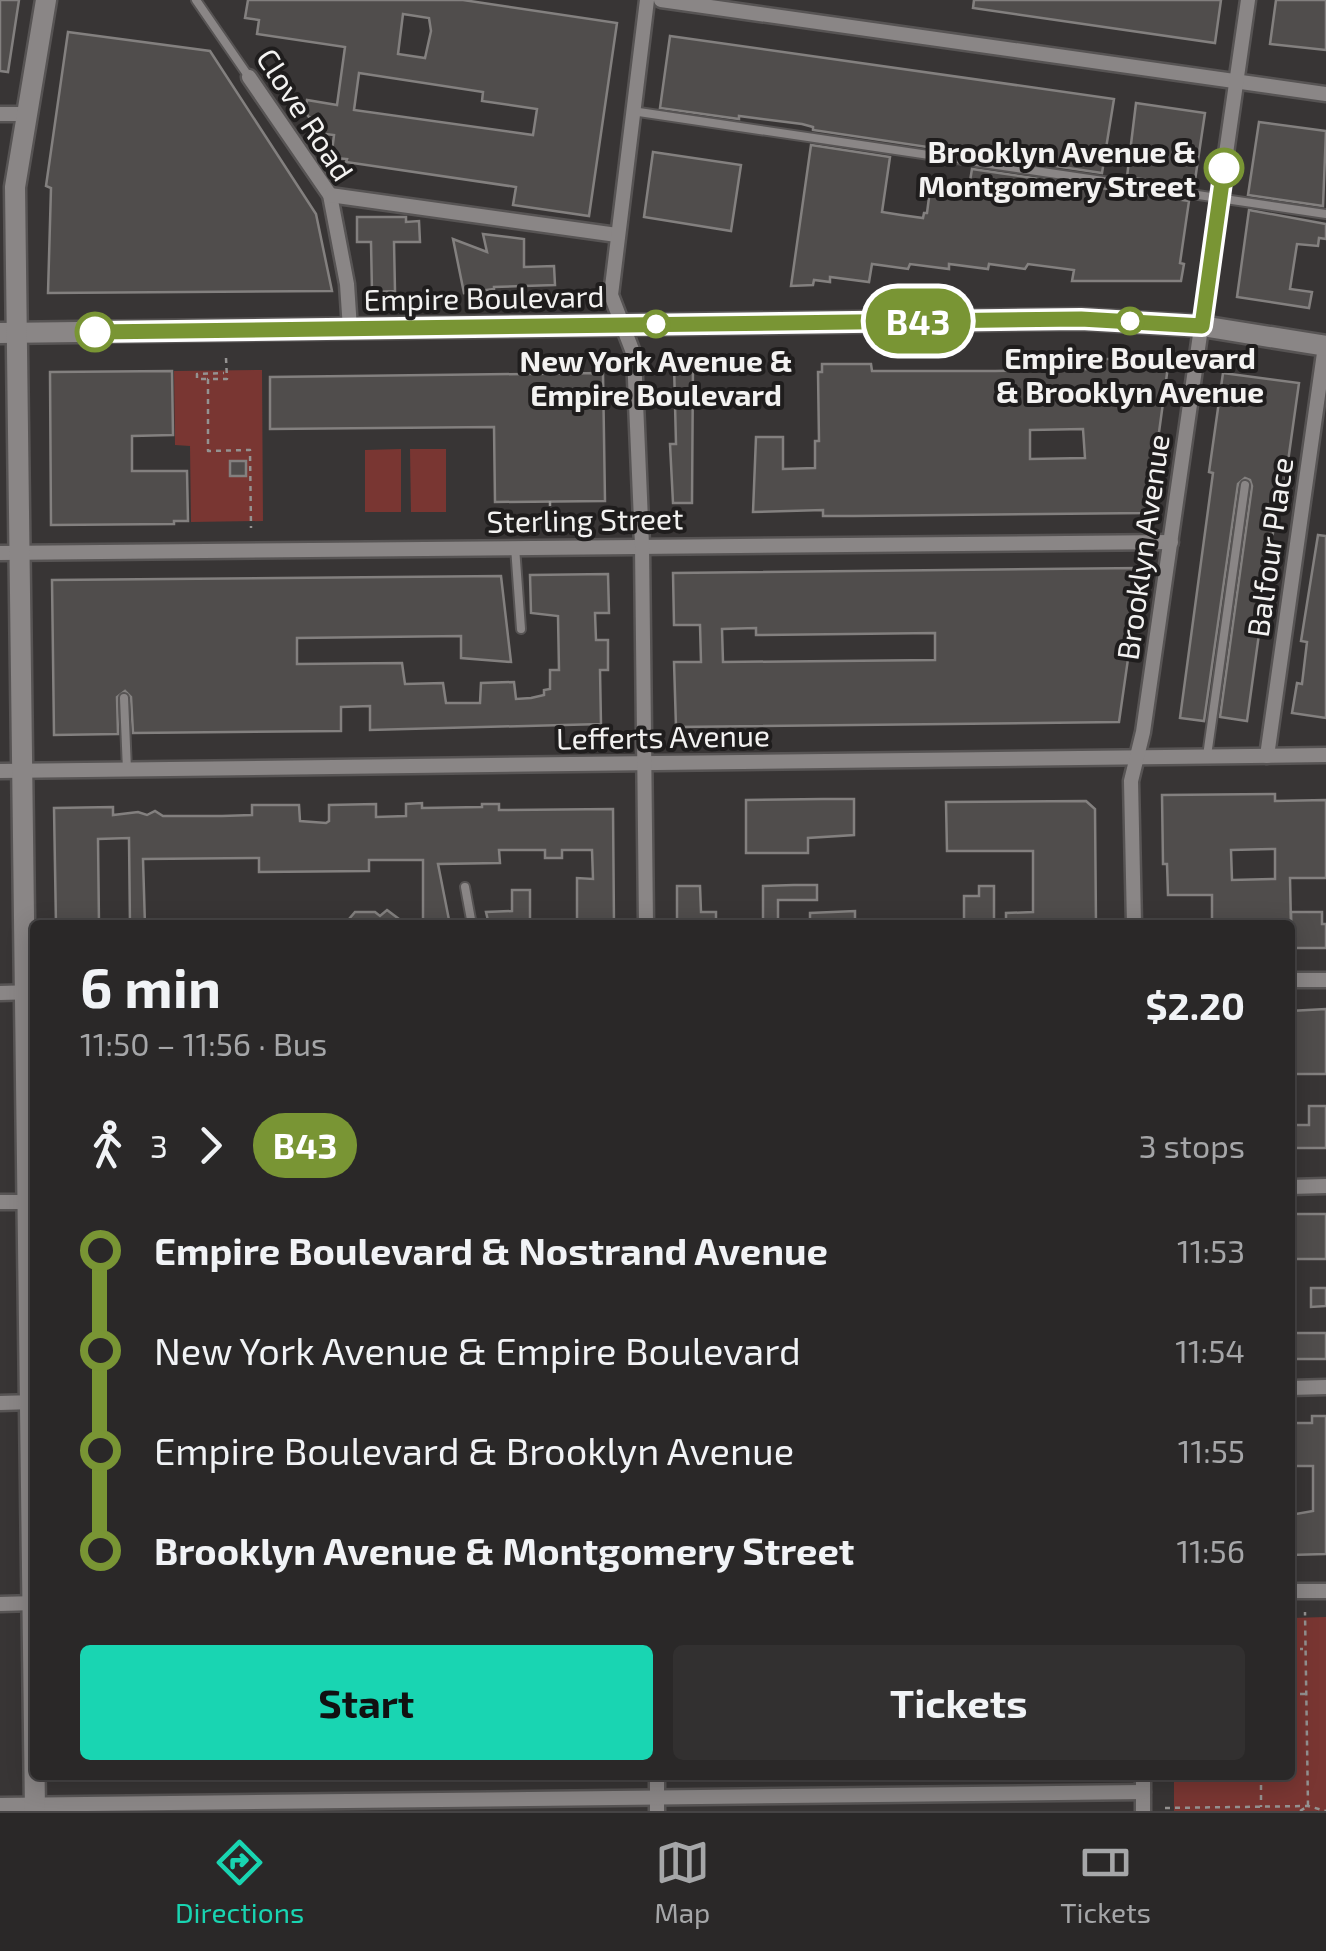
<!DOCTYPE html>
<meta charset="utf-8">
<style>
:root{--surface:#2a2828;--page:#323030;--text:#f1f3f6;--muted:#a5a6a8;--line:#464445;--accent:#19d5b2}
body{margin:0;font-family:"Exo 2",sans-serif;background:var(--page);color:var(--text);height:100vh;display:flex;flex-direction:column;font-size:38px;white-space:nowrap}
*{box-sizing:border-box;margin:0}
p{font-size:32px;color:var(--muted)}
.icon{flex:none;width:55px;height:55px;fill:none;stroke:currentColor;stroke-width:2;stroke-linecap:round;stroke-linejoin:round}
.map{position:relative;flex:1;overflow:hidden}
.sheet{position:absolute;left:30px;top:920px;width:1265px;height:860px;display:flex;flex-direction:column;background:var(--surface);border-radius:10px;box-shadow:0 5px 25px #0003,0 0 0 2px var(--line)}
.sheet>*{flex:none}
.badge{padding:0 20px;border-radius:32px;font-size:35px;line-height:65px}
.map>.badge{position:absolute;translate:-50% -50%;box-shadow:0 0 0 5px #fff}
.legs{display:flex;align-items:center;gap:15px;height:110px;padding:0 50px;font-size:32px}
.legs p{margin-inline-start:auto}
.head{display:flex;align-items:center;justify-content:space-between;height:170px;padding:0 50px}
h1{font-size:55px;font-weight:700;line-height:75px}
.action{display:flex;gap:20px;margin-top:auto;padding:20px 50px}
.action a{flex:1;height:115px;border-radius:10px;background:var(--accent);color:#111;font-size:40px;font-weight:700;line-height:115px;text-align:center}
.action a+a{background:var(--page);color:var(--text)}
ul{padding:0 50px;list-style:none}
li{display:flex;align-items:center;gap:35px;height:100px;font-size:38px}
li i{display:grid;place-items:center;width:15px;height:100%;margin:0 12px;background:currentColor}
li i::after{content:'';width:25px;height:25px;margin:-12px;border:8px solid;border-radius:50%;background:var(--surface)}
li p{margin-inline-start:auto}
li:first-child i{background:linear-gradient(#0000 50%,currentColor 0)}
li:last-child i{background:linear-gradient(currentColor 50%,#0000 0)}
.tab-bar{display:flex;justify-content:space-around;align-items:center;height:140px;border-top:2px solid var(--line);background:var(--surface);font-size:28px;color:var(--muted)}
.tab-bar a{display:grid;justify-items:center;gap:5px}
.tab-bar .selected{color:var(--accent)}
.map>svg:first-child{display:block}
.green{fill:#793632}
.building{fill:#504d4c;stroke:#83807f;stroke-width:2.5;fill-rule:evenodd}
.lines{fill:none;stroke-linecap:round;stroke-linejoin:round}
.service-casing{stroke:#575454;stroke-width:12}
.minor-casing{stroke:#575454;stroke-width:19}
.secondary-casing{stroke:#575454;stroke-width:25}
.path{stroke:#949291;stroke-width:2.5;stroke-dasharray:5 5;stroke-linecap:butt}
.service{stroke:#8a8686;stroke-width:8}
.minor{stroke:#8a8686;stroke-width:14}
.secondary{stroke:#8a8686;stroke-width:20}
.line-1-casing{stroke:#fff;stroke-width:22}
.line-1{stroke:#799534;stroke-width:15}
.stop-1-dot{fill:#fff;stroke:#799534;stroke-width:5}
.labels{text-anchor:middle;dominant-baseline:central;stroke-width:8;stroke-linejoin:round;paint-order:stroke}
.street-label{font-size:30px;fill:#f3f2f1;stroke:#1f1d1d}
.stop-label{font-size:30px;font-weight:bold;fill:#f3f2f1;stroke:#1f1d1d}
</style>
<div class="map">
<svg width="1326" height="1811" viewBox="0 0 1326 1811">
<rect width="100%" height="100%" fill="#383535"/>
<g class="green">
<path d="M262 370 263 521 191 522 190 446 175 445 174 371Z"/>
<path d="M401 449V512H365V450Z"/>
<path d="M410 449H446V512H411Z"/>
<path d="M1326 1617V1811H1174V1775H1290V1618Z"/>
</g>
<g class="building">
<path d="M0 0H19L8 72 0 71Z"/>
<path d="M248 0H463L617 23 589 216 513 205 516 187 346 162 347 159 335 158 332 151 334 135 317 133 319 119 309 117 305 112 307 100 337 105 345 47 257 34 259 20 245 18ZM403 14 429 18 431 31 425 58 398 54ZM359 73 483 92 482 101 537 109 533 135 354 110Z"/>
<path d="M974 0H1221L1215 43 973 8Z"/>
<path d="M1276 0H1326V50L1270 44Z"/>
<path d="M68 32 210 51 316 214 332 291 48 293 51 188 46 186Z"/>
<path d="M670 36 1114 99 1102 173 813 130V127L802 124 739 116V119L660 108Z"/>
<path d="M1136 103 1205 113 1194 187 1127 177Z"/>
<path d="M1259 122 1326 131 1323 206 1248 195Z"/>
<path d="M811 145 890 157 882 212 901 215 923 218 924 213H927L931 182 969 187 972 169 1189 201 1180 263 1184 264 1181 281H1072L1074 270 1028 264 1025 269 989 264 988 269 949 264V269L910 264 908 269 872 264 869 282 830 277V282L814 280 813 285 791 286Z"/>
<path d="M653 152 741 165 731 231 644 217Z"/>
<path d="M1249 210 1326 224V239L1319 238 1318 246 1297 244 1290 289 1312 292 1309 308 1237 297Z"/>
<path d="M357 217H406V222L419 221 420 242H394L395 291 372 292 371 242H357Z"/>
<path d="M483 234 524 239V267L554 266 555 285 494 287V289L464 293 453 239 487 252Z"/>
<path d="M1089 359H1169L1148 513 854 516H823V510L753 512 756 437H783V469L815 468V441H819L818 372H822V364H871L872 371H995L1089 369ZM1083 429 1085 458 1030 459V430Z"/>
<path d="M674 364H693L692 503H673L670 444H676Z"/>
<path d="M172 371 173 435 132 436V471H187L188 521H174V524L51 525 50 372Z"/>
<path d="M603 373 605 501 495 502 494 427 270 429V377Z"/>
<path d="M1223 373 1299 383 1285 483 1280 482 1247 721 1220 717 1252 486 1250 480 1245 478 1238 484 1204 721 1180 718 1213 473 1209 472Z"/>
<rect x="230" y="461" width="16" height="15"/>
<path d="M1318 535 1326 536V718L1292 713 1297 683 1302 684 1307 642 1301 641Z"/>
<path d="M1141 568 1119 722 676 727 674 662H701L700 625H674L673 573ZM756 628V635L935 633V660L723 662 722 629Z"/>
<path d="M608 574 609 613H595L596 640H608V670H600L601 724 370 730V706L341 707V731L133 733 131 697 125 691 117 697 118 734 54 735 52 580 501 576 511 662 461 658V636L297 638V664L402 663 405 684 443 683 446 703H480L481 683 514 682 516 699 531 698 544 695V690L550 689V670H559L558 616 531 613 530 575Z"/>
<path d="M1275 794V801L1326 800V878H1290L1291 925H1212V895H1168L1167 864H1163L1162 795ZM1275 849V879L1232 880 1231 850Z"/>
<path d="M823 799H854V835L808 838V853H746V800Z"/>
<path d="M1086 801 1095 809 1096 925H1006V913L1033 912V851H947L946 802Z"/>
<path d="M422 803V808L482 807V804H499V810L613 809 614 925H577V878L593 879 592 850H562V858H545V850H499L500 863 438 864 450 925H423V860H369V871L259 872V858L143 859 145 925H130L129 838 98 839 99 925H56L54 808 113 807V815L138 812 147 815 155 811 163 816H222L252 815V805H299L300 821 326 823 329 821V805L376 804V817L406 816V804Z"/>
<path d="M794 885H817V900H778V925H763V886Z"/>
<path d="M677 886H700L701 912H716V925H677Z"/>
<path d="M979 886H994V925H964V896H979Z"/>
<path d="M512 890H530V925H489L486 912 512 911Z"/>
<path d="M387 910 407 925H344L355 912H375L380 916Z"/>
<path d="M855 911V925H810V913Z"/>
<path d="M1291 912H1322V924H1326V948H1292Z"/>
<path d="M1326 1009V1074H1293L1290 1011Z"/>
<path d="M1309 1106H1326V1148H1290V1125H1309Z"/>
<rect x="1290" y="1214" width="36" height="45"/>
<path d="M1311 1288H1326V1306L1311 1307Z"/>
<rect x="1290" y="1333" width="36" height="26"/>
<path d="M1312 1416H1326V1554L1290 1555V1515L1313 1511V1466H1290V1423H1312Z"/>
</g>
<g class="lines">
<defs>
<g id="service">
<path d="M196 0 249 77"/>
<path d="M632 111 1326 214"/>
<path d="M515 547 521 629"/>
<path d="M124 698 127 770"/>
<path d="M1207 756 1245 485"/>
<path d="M465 887 472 925"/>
</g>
<g id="minor">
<path d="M661 0 1326 94"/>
<path d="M249 77 330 195 347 284 350 329"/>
<path d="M0 114H27"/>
<path d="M330 195 617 235"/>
<path d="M0 553 1171 542"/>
<path d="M1267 756 1325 346"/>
<path d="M0 771 1326 755"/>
<path d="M646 925 642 545 634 355 611 295 647 0"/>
<path d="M1134 925 1131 781 1143 732 1248 0"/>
<path d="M1290 980H1326"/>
<path d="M0 993 35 992"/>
<path d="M1290 1187 1326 1186"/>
<path d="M0 1202H34"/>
<path d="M1290 1388 1326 1387"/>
<path d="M0 1403 34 1402"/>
<path d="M1290 1591H1326"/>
<path d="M0 1604 35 1603"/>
<path d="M657 1775V1811"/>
<path d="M1143 1775V1811"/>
<path d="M0 1805 1143 1792"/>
</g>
<g id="secondary">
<path d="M0 333 1081 319 1202 326 1326 346"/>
<path d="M35 1811 15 187 46 0"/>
</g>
</defs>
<use href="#service" class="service-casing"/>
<use href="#minor" class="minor-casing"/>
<use href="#secondary" class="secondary-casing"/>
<g class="path">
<path d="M226 358 227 379H208V451L250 450 251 528"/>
<path d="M206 379H197V374L224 373"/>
<path d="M550 501V524"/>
<path d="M1290 1649H1303"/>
<path d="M1290 1694H1307"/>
<path d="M1261 1775V1807"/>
<path d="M1165 1808 1308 1806 1326 1811"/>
<path d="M1300 1811 1308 1806 1305 1612"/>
</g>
<use href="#service" class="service"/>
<use href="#minor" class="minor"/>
<use href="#secondary" class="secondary"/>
</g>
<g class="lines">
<defs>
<path id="line-1" d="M95 332 1081 319 1202 326 1224 168"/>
</defs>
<use href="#line-1" class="line-1-casing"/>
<use href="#line-1" class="line-1"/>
</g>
<g class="stop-1-dot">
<circle cx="1224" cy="168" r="18"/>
<circle cx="1130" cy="321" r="12"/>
<circle cx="656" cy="324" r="12"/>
<circle cx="95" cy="332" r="18"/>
</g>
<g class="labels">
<g class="street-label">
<text transform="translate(306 114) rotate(57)">Clove Road</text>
<text transform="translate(484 297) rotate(-1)">Empire Boulevard</text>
<text transform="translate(585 519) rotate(-1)">Sterling Street</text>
<text transform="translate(1142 547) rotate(-82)">Brooklyn Avenue</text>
<text transform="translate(1269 547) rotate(-82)">Balfour Place</text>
<text transform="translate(663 736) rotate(-1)">Lefferts Avenue</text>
</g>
<g class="stop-label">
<text x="1196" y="151" text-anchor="end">Brooklyn Avenue &amp;<tspan x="1196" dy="34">Montgomery Street</tspan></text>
<text x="1130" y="357">Empire Boulevard<tspan x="1130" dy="34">&amp; Brooklyn Avenue</tspan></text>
<text x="656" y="360">New York Avenue &amp;<tspan x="656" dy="34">Empire Boulevard</tspan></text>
</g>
</g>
</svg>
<b class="badge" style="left:918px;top:321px;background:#799534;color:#fff">B43</b>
<section class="sheet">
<div class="head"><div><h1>6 min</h1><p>11:50 – 11:56 · Bus</p></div><b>$2.20</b></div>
<div class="legs"><svg class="icon" aria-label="walk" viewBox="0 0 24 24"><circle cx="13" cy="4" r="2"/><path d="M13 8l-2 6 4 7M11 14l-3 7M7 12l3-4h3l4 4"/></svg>3<svg class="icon" aria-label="forward" viewBox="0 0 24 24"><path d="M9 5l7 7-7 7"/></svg><b class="badge" style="background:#799534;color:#fff">B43</b><p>3 stops</p></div>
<ul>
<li><i style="color:#799534"></i><b>Empire Boulevard &amp; Nostrand Avenue</b><p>11:53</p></li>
<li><i style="color:#799534"></i><span>New York Avenue &amp; Empire Boulevard</span><p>11:54</p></li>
<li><i style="color:#799534"></i><span>Empire Boulevard &amp; Brooklyn Avenue</span><p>11:55</p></li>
<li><i style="color:#799534"></i><b>Brooklyn Avenue &amp; Montgomery Street</b><p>11:56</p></li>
</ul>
<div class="action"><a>Start</a><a>Tickets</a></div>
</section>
</div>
<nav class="tab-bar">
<a class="selected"><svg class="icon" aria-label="directions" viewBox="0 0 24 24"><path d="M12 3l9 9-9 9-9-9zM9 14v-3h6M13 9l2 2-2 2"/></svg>Directions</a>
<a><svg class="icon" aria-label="map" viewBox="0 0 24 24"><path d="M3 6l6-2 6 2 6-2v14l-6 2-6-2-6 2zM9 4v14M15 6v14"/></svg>Map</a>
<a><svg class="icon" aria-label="tickets" viewBox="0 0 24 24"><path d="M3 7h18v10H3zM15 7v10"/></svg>Tickets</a>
</nav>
